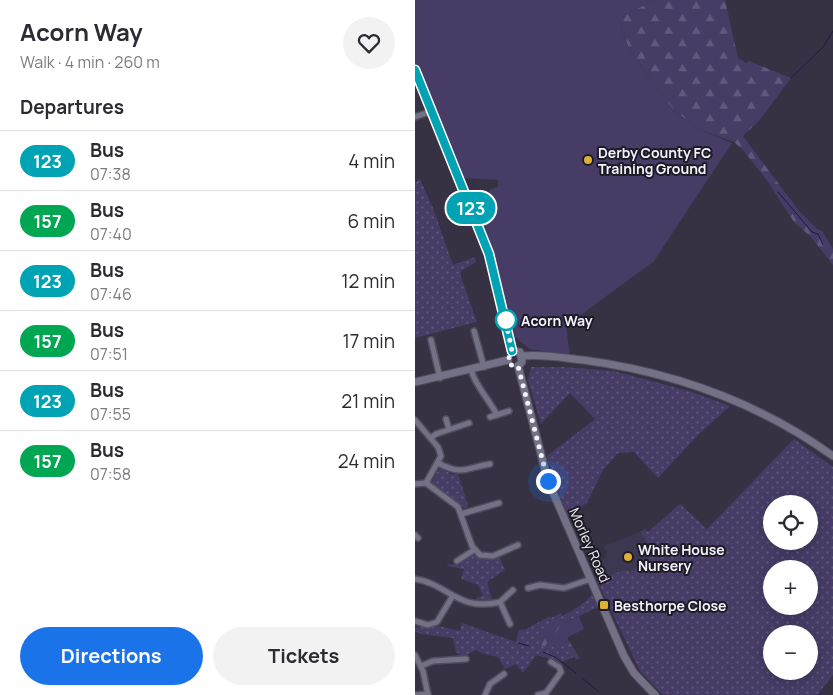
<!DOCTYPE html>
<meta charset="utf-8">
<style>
:root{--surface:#fff;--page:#f2f2f3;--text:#2b2b33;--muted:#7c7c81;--line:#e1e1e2;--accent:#1a73e8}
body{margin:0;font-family:Manrope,sans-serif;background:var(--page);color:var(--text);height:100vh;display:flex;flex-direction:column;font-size:19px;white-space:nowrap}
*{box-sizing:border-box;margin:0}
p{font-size:16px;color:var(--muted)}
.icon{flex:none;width:28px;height:28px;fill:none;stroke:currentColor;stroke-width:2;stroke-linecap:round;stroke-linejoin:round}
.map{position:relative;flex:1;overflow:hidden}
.sheet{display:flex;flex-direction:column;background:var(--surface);width:415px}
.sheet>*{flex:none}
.badge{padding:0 10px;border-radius:16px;font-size:18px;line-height:32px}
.controls{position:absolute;left:348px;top:495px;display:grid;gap:10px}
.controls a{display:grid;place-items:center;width:55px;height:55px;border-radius:50%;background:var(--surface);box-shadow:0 2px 12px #0003;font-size:25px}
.you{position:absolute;width:25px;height:25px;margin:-12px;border:4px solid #fff;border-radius:50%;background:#1a73e8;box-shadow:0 0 0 8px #1a73e833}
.map>.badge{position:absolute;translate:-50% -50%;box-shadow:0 0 0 2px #fff}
h2{padding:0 20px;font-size:19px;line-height:45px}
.round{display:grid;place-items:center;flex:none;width:52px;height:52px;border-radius:26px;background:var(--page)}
.headline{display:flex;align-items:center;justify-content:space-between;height:85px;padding:0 20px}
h1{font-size:24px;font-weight:700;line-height:38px}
.action{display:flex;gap:10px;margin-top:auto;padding:10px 20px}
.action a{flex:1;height:58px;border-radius:30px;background:var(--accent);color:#fff;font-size:20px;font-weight:700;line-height:58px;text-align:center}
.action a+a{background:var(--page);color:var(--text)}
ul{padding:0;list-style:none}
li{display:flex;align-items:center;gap:15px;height:60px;padding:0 20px;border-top:1px solid var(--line)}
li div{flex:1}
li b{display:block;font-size:19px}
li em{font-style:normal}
li .badge{min-width:55px;font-weight:700;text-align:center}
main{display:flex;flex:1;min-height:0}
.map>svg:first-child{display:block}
.built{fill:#3d3851}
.grass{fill:url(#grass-dots);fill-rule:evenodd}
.forest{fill:url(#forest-firs)}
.garden{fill:#463c66}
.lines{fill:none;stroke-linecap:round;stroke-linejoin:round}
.stream{stroke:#241644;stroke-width:1}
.street-casing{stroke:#504e5d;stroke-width:8}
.secondary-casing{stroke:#504e5d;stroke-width:9}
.street{stroke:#747085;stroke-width:5}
.secondary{stroke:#747085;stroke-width:7}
.line-casing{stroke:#fff;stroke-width:11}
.line{stroke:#00a3b4;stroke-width:8}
.walk{stroke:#f3f1fd;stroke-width:5;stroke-dasharray:0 9}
.poi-dot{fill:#dfb034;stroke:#1d1b24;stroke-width:2}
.stop-dot{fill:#fff;stroke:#00a3b4;stroke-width:2.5}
.labels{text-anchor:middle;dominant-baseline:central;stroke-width:4;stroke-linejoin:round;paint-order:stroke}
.poi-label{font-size:14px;font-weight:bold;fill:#f3f1fd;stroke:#1d1b24;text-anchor:start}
.stop-label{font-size:14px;font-weight:bold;fill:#f3f1fd;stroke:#1d1b24;text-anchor:start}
.street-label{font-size:14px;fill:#f3f1fd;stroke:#1d1b24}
</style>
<main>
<section class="sheet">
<div class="headline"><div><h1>Acorn Way</h1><p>Walk · 4 min · 260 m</p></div><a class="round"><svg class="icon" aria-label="heart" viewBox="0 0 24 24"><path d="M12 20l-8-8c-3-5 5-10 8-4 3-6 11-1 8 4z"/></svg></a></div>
<h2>Departures</h2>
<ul>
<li><span class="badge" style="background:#00a3b4;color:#fff">123</span><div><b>Bus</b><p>07:38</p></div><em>4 min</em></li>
<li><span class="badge" style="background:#00a651;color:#fff">157</span><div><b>Bus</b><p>07:40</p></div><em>6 min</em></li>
<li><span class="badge" style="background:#00a3b4;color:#fff">123</span><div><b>Bus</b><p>07:46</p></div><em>12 min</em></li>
<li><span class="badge" style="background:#00a651;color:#fff">157</span><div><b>Bus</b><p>07:51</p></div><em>17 min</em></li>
<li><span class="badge" style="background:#00a3b4;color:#fff">123</span><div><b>Bus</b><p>07:55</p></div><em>21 min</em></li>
<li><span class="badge" style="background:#00a651;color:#fff">157</span><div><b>Bus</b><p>07:58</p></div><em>24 min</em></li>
</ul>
<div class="action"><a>Directions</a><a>Tickets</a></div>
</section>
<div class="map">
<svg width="418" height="695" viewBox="0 0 418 695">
<defs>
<pattern id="grass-dots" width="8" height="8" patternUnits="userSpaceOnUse" patternTransform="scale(1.25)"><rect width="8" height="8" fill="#463c66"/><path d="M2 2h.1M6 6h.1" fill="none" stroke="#61597d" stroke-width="1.8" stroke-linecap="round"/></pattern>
<pattern id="forest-firs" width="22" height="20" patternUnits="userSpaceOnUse" patternTransform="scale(1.25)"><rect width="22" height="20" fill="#463c66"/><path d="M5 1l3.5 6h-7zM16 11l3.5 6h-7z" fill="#61597d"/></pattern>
</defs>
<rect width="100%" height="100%" fill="#363244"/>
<path class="built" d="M225 532 241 552 217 571H206L182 581 177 565 190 558 192 552 188 546Z"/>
<g class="grass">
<path d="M5 179 18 208 38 265 60 257 61 262 46 271V277L62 322 0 338V183Z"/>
<path d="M116 367H148L199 371 274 391 315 406 283 435 243 478 219 452 203 453 188 470 172 503 153 516 138 478 132 456 180 419 155 393 126 424 113 380Z"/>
<path d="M379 439 418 467V675L402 695H248L225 671 182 581 206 571H217L240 552 225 532 230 529 233 532 265 504 292 529ZM356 504H394V541H356ZM356 569H394V606H356ZM356 634H394V671H356Z"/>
<path d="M25 467 36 474H43L53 505 51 509 16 484Z"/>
<path d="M59 552 78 560 84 556 90 570 72 582 77 600H61L62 597 68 596 63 585 46 579 49 569 32 566 33 564 45 565 46 561Z"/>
<path d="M177 594 183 607 147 624 128 649 149 637 161 656 147 662 121 655 108 673 101 664 90 669 83 657 69 654 61 650 48 657 41 652 38 638 6 634 0 631V628C16 623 29 627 45 631L47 623 101 642 104 630 111 629 135 616 136 618 146 613 147 616C155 613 173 601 177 594Z"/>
</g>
<g class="forest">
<path d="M240 0H310L323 58 331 63 334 61 376 78 344 121 328 136 384 211 402 229 407 231 418 249V265L396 237 379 222 351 179 327 149 319 142 286 130 259 111 214 49 206 27 209 15Z"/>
<path d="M144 620 151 627 153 640 165 658 161 660 148 642 135 648 128 647 124 640 129 627Z"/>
</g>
<g class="garden">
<path d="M0 0H240L209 15 206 27 214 49 259 111 286 130 317 143 239 261 151 326 155 355 114 349 100 337 81 261 57 202 62 198 65 188 70 191V197H74L75 189 83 187V180L47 178 0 63Z"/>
<path d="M164 616 169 629 127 650 147 624Z"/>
</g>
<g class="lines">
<g class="stream">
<path d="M376 78 408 47 418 31"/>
<path d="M363 192 397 232 403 234 408 245"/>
<path d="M103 643 114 646"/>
<path d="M128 652 142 658"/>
<path d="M143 659 161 673"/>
<path d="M167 678 183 691"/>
</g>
<defs>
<g id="street">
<path d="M0 117 17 111"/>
<path d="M59 331 69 367"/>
<path d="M16 340 25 378"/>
<path d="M56 370C61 387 74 399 82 415"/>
<path d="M75 417 94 411"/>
<path d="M31 419 34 429"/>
<path d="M0 420 23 447 26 456 11 483"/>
<path d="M16 438 21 434 54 423"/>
<path d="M23 463C48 476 50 468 75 464"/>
<path d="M0 484 11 483 43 507 57 546 65 555 78 556 103 545"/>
<path d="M46 514 84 503"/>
<path d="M0 535 3 538"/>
<path d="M42 561 59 550"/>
<path d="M0 579C34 584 42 612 85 602L95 624"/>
<path d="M113 588 125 585 149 588 176 579"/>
<path d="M85 602 98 590"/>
<path d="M0 621 13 625 22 622 37 597"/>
<path d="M0 655 8 671 13 695"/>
<path d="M6 666 18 661 51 659"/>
<path d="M0 695 13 694"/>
<path d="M70 695 75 684 89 674"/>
<path d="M123 695 131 693 146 672 144 667 136 662"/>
</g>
<g id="secondary">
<path d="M0 70 74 254 97 351"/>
<path d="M97 351 105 352 107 362 103 366"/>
<path d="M108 356C127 354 149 358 168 360 258 372 344 403 418 456"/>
<path d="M103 366 133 481 209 656 219 673 240 695"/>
<path d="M0 382 93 360"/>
</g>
</defs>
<use href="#street" class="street-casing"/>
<use href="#secondary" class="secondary-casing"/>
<use href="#street" class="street"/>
<use href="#secondary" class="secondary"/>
</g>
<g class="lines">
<defs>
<path id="line" d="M0 70 74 254 97 351"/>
</defs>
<use href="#line" class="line-casing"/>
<use href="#line" class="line"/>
<path class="walk" d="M91 320 90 317 97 351 93 360 96 365 103 366 133 481"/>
</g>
<g class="poi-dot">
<circle cx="173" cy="160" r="5"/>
<circle cx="213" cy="557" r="5"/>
<rect x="184" y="600" width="10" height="10" rx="2.5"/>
</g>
<circle class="stop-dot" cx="91" cy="320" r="10"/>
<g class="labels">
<g class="poi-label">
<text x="183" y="152">Derby County FC<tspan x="183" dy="16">Training Ground</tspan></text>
<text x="223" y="549">White House<tspan x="223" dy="16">Nursery</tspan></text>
<text x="199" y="605">Besthorpe Close</text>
</g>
<g class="stop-label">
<text x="106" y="320">Acorn Way</text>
</g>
<g class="street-label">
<text transform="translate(175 545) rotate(66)">Morley Road</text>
</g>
</g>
</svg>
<div class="controls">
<a><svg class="icon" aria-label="locate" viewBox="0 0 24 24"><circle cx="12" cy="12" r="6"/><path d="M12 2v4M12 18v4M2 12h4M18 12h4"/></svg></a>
<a>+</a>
<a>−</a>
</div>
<div class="you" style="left:133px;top:481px"></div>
<b class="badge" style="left:56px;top:208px;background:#00a3b4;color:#fff">123</b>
</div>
</main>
